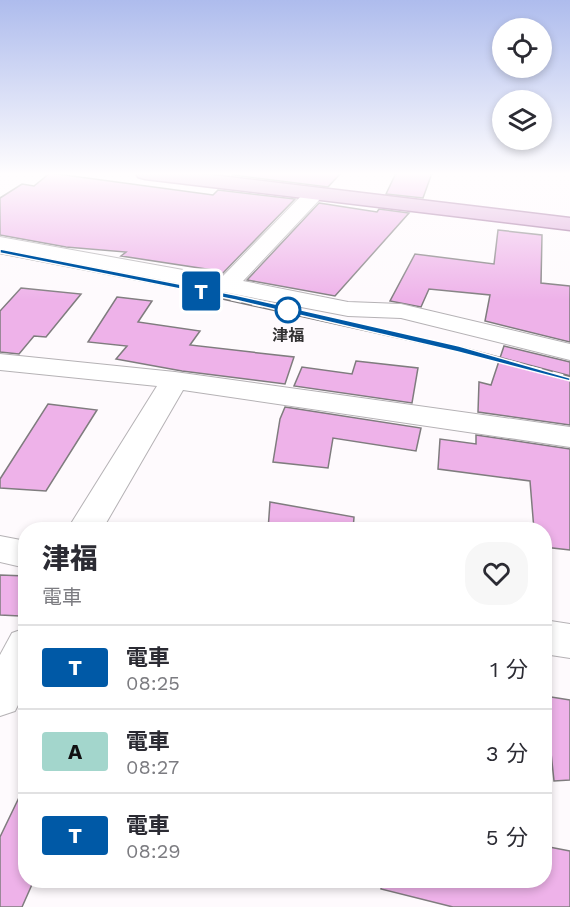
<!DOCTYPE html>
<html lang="ja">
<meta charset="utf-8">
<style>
:root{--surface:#fff;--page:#f7f7f7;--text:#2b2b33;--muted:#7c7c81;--line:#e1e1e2}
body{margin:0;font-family:"Work Sans","Noto Sans JP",sans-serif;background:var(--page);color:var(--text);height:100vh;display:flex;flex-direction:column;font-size:22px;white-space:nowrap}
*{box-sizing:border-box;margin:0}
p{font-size:20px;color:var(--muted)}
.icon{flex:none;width:33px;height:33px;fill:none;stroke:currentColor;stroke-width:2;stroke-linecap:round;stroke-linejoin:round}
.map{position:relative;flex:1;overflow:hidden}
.panel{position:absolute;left:18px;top:522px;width:534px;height:366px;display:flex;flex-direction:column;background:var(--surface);border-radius:24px;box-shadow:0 3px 9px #0003}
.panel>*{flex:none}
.badge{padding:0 12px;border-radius:4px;font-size:21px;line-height:39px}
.fabs{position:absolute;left:492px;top:18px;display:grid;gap:12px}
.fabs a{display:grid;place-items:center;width:60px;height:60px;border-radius:50%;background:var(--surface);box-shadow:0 3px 9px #0003;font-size:30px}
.map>.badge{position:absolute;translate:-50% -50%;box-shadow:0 0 0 3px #fff}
.round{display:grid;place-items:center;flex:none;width:63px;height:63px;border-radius:24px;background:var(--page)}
.head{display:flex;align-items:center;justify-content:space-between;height:102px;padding:0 24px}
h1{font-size:28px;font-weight:800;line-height:45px}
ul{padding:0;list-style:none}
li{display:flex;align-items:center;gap:18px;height:84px;padding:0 24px;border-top:2px solid var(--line)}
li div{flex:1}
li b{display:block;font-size:22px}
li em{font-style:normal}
li .badge{min-width:66px;font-weight:700;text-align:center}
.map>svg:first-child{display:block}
.building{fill:#eeb2e9;stroke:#7f7c7e;stroke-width:1.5}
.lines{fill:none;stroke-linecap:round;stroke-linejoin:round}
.minor-casing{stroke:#b5b2b5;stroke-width:2}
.primary-casing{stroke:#945c91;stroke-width:3}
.minor{fill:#fff;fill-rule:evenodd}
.primary{fill:#deaadb;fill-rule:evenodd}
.rail-far1-casing{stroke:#7c7a7c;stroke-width:4.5}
.rail-casing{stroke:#7c7a7c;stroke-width:6}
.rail-far1{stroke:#fefafd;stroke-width:3;stroke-dasharray:9;stroke-linecap:butt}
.rail{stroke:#fefafd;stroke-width:4;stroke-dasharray:11;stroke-linecap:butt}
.line{fill:#0059a6;stroke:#fff;stroke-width:1.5}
.stop-dot{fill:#fff;stroke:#0059a6;stroke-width:3}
.labels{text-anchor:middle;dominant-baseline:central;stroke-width:4.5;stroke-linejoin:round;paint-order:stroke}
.far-stop-label{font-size:16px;font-weight:bold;fill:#343334;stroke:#fefafd}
</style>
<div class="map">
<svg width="570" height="907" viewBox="0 0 570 907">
<rect width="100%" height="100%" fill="#fefafd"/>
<g class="building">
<path d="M50 173 213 195 218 190 295 199 221 275 219 274V271L121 256 126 252 66 247 0 235V198L22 184 34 186Z"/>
<path d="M235 173H341L328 187 233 175Z"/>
<path d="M396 173H432L423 198 386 194Z"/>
<path d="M319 203 377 212 379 209 409 213 335 296 247 280Z"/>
<path d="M498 230 542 235 541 283 570 286V342L485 321 490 295 429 289 421 307 390 301 415 254 494 264Z"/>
<path d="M21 288 81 294 46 337 34 336 19 354 0 352V311Z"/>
<path d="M117 297 152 301 138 322 200 331 190 345 294 357 285 384 182 371 116 359 127 346 88 342Z"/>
<path d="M504 346 570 362V425L478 412 479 382 491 385Z"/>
<path d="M356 361 418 368 412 403 294 386 302 367 352 374Z"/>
<path d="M48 404 97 410 46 491 0 488V479Z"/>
<path d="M285 407 421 428 416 451 333 438 328 468 273 462 280 419Z"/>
<path d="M476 435 570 449V550L544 547V530H534L530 481 438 469 440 439 476 444Z"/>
<path d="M270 502 354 517 353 530H268Z"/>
<path d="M0 575 26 576V600L20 616 0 615Z"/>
<path d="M545 696 570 700V780L554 781Z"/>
<path d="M26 783V880H34L22 907H0V837Z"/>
<path d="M544 846 570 851V907H453L381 889 382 880H544Z"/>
</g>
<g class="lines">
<defs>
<g id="minor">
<path d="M314 188 321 190 323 194 321 198 243 281 348 302 401 304 570 344V360L401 318 348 316 0 249V237L222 277 307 190Z"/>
<path d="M0 354 175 372 570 427V447L183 390 102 530H67L157 386 0 370Z"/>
<path d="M0 536 26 541V568L0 562Z"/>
<path d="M544 620 570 624V658L544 654Z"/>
<path d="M26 628V689L15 711 0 716V655L12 633Z"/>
</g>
<path id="primary" d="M136 173H195L570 218V230L145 179 138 177Z"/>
</defs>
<use href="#minor" class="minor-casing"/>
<use href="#primary" class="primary-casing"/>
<use href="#minor" class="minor"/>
<use href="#primary" class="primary"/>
<defs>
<path id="rail-far1" d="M0 252 196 290"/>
<path id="rail" d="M188 289 459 349 570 378"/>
</defs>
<use href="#rail-far1" class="rail-far1-casing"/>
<use href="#rail" class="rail-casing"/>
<use href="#rail-far1" class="rail-far1"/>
<use href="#rail" class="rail"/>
</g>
<linearGradient id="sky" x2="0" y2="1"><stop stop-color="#aebced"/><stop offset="0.58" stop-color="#fffdfe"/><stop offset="1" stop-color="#fffdfe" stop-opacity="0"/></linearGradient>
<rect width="570" height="300" fill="url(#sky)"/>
<path class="line" d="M0 249 235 295 459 346 570 378V381L458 352 235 300 0 253Z"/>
<circle class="stop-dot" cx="288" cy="310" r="12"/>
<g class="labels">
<g class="far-stop-label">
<text x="288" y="335">津福</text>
</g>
</g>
</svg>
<div class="fabs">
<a><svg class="icon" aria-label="locate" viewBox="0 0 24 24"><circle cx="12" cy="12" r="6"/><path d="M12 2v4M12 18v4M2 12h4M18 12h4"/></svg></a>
<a><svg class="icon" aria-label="layers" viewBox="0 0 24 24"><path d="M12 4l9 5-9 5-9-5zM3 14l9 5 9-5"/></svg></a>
</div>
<b class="badge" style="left:201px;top:291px;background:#0059a6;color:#fff">T</b>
<section class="panel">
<div class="head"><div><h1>津福</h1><p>電車</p></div><a class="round"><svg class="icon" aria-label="heart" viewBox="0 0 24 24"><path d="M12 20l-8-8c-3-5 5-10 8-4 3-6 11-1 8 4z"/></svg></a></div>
<ul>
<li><span class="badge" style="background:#0059a6;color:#fff">T</span><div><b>電車</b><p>08:25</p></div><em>1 分</em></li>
<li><span class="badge" style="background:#a3d6cc;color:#111">A</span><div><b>電車</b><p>08:27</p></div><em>3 分</em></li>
<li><span class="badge" style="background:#0059a6;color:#fff">T</span><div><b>電車</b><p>08:29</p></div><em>5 分</em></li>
</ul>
</section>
</div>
